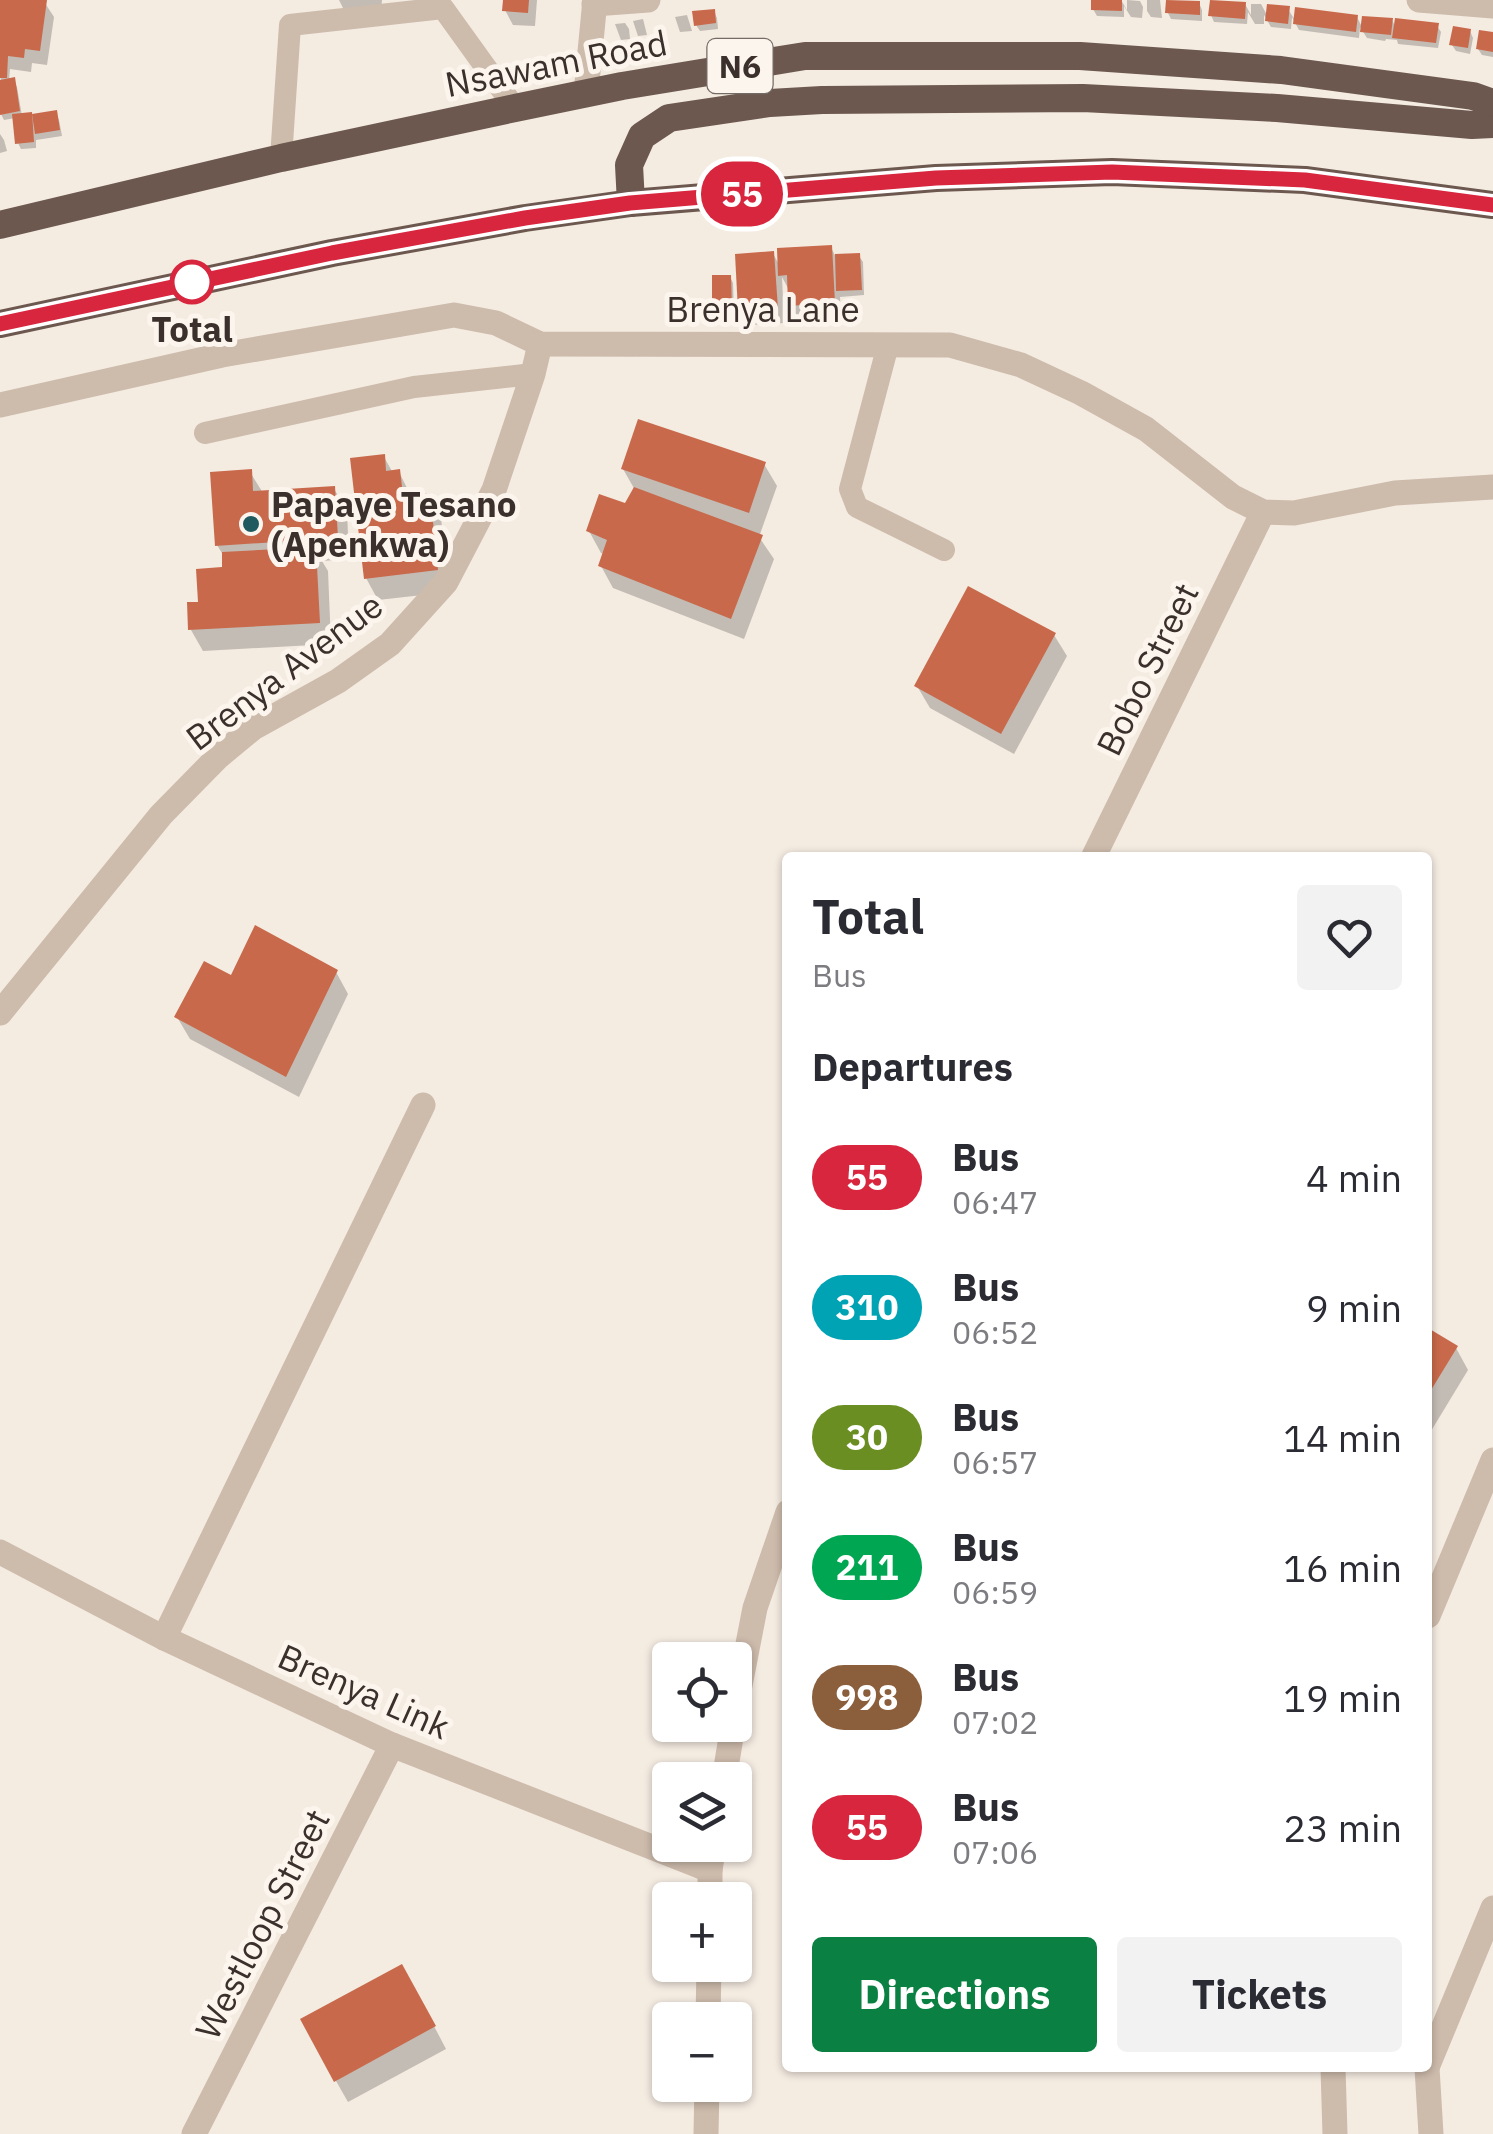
<!DOCTYPE html>
<meta charset="utf-8">
<style>
:root{--surface:#fff;--page:#f2f2f3;--text:#2b2b33;--muted:#7c7c81;--accent:#0b8043}
body{margin:0;font-family:"IBM Plex Sans",sans-serif;background:var(--page);color:var(--text);height:100vh;display:flex;flex-direction:column;font-size:38px;white-space:nowrap}
*{box-sizing:border-box;margin:0}
p{font-size:32px;color:var(--muted)}
.icon{flex:none;width:55px;height:55px;fill:none;stroke:currentColor;stroke-width:2;stroke-linecap:round;stroke-linejoin:round}
.map{position:relative;flex:1;overflow:hidden}
.details{position:absolute;left:782px;top:852px;width:650px;height:1220px;display:flex;flex-direction:column;background:var(--surface);border-radius:10px;box-shadow:0 2px 8px #0004}
.details>*{flex:none}
.badge{padding:0 20px;border-radius:32px;font-size:35px;line-height:65px}
.fabs{position:absolute;left:652px;top:1642px;display:grid;gap:20px}
.fabs a{display:grid;place-items:center;width:100px;height:100px;border-radius:10px;background:var(--surface);box-shadow:0 2px 8px #0004;font-size:50px}
.map>.badge{position:absolute;translate:-50% -50%;box-shadow:0 0 0 5px #fff}
h2{padding:0 30px;font-size:38px;line-height:90px}
.round{display:grid;place-items:center;flex:none;width:105px;height:105px;border-radius:10px;background:var(--page)}
.overview{display:flex;align-items:center;justify-content:space-between;height:170px;padding:0 30px}
h1{font-size:48px;font-weight:700;line-height:75px}
.primary-button{display:flex;gap:20px;margin-top:auto;padding:20px 30px}
.primary-button a{flex:1;height:115px;border-radius:10px;background:var(--accent);color:#fff;font-size:40px;font-weight:700;line-height:115px;text-align:center}
.primary-button a+a{background:var(--page);color:var(--text)}
ul{padding:0;list-style:none}
li{display:flex;align-items:center;gap:30px;height:130px;padding:0 30px}
li div{flex:1}
li b{display:block;font-size:38px}
li em{font-style:normal}
li .badge{min-width:110px;font-weight:700;text-align:center}
.map>svg:first-child{display:block}
.shadow{fill:#0003}
.building{fill:#c8694b}
.lines{fill:none;stroke-linecap:round;stroke-linejoin:round}
.service{stroke:#cdbbac;stroke-width:22}
.minor{stroke:#cdbbac;stroke-width:25}
.trunk{stroke:#6c584f;stroke-width:28}
.line-casing{stroke:#fff;stroke-width:22}
.line{stroke:#d7263d;stroke-width:15}
.stop-dot{fill:#fff;stroke:#d7263d;stroke-width:5}
.poi-dot{fill:#1f5a5e;stroke:#fbf5ee;stroke-width:4}
.labels{text-anchor:middle;dominant-baseline:central;stroke-width:10;stroke-linejoin:round;paint-order:stroke}
.shield{fill:#fbf5ee;stroke:#756b66;stroke-width:2.5}
.shield-label{font-size:32px;font-weight:bold;fill:#3b302b}
.street-label{font-size:35px;fill:#3b302b;stroke:#fbf5ee}
.stop-label{font-size:35px;font-weight:bold;fill:#3b302b;stroke:#fbf5ee}
.poi-label{font-size:35px;font-weight:bold;fill:#3b302b;stroke:#fbf5ee;text-anchor:start}
</style>
<div class="map">
<svg width="1493" height="2134" viewBox="0 0 1493 2134">
<rect width="100%" height="100%" fill="#f4ebe1"/>
<g class="shadow">
<path d="M0 0H43L54 17 47 65 32 63 31 72 10 69 9 81 13 80 17 87 22 116 55 113 59 120 62 136 36 140V148L21 149 18 143 15 118 4 120 1 114Z"/>
<path d="M339 0H382L381 11 343 8Z"/>
<path d="M506 0H537L535 26 513 25 505 10Z"/>
<path d="M1093 0H1121L1127 10V0L1140 1 1143 7 1142 18 1131 17 1124 6V17L1097 16 1093 9Z"/>
<path d="M1147 0H1160L1162 18 1151 17 1147 11Z"/>
<path d="M1199 3 1202 10V21L1171 19 1168 13Z"/>
<path d="M1245 4 1251 15V4H1261L1268 17 1288 9 1296 22 1357 17 1363 29 1392 20 1396 28 1437 26 1441 32 1438 48 1398 44 1397 40 1386 39 1385 41 1367 38 1360 27 1359 38 1299 30 1292 17 1291 29 1271 27 1264 15V24H1255L1248 12 1247 24 1214 22 1211 15Z"/>
<path d="M714 12 717 18 718 29 700 31 696 25Z"/>
<path d="M687 15 692 31 680 32 675 17Z"/>
<path d="M643 19 647 35 638 36 633 21Z"/>
<path d="M625 23 629 29 630 39 621 40 615 24Z"/>
<path d="M1470 31 1473 38 1470 54 1456 51 1452 45Z"/>
<path d="M1493 35V57L1482 55 1478 49Z"/>
<path d="M0 134 4 140 7 151 0 153Z"/>
<path d="M831 248 836 257 859 256 863 262 864 295 840 297 841 317 799 320 791 305 789 290 782 277 784 323 749 325 741 311 773 254 780 266Z"/>
<path d="M730 277 733 283 734 315H718L715 309Z"/>
<path d="M384 457 393 473 399 472 412 498 429 496 441 518 449 592 378 600 366 578Z"/>
<path d="M764 464 777 486 759 537 774 559 744 639 613 588 601 566 605 554 601 553 589 531 626 506 635 490 623 469Z"/>
<path d="M250 472 263 493 334 489 347 510 349 559 322 561 328 571 331 644 203 651 191 630 201 604 225 569V558L217 545Z"/>
<path d="M1054 635 1067 656 1014 754 930 708 917 686Z"/>
<path d="M336 972 348 994 299 1097 190 1039 177 1017 232 979Z"/>
<path d="M1428 1331 1456 1348 1468 1370 1428 1436Z"/>
<path d="M414 1988 446 2049 348 2102 336 2081Z"/>
</g>
<g class="building">
<path d="M0 0H47L40 51 25 49 24 58 8 56 7 78H0Z"/>
<path d="M503 0H529L528 13 502 11Z"/>
<path d="M1091 0H1122V11L1091 10Z"/>
<path d="M1166 0 1200 1V15L1165 13Z"/>
<path d="M1210 0 1246 2 1245 19 1208 16Z"/>
<path d="M1267 4 1290 6 1288 24 1265 21Z"/>
<path d="M1295 7 1358 15 1356 32 1293 24Z"/>
<path d="M715 9 716 23 694 26 692 11Z"/>
<path d="M1362 16 1393 18 1391 35 1360 32Z"/>
<path d="M1395 18 1439 23 1436 43 1392 38Z"/>
<path d="M1453 26 1471 29 1468 48 1449 45Z"/>
<path d="M1479 30 1493 32V52L1476 49Z"/>
<path d="M15 77 20 111 0 115V80Z"/>
<path d="M57 110 60 130 35 134 32 114Z"/>
<path d="M32 112 34 142 15 144 12 114Z"/>
<path d="M832 245 835 303 788 306 787 275 778 276 777 248Z"/>
<path d="M774 251 778 309 738 311 735 254Z"/>
<path d="M860 253 862 290 836 291 835 254Z"/>
<path d="M712 275H731L732 309 712 310Z"/>
<path d="M638 419 766 462 749 513 621 469Z"/>
<path d="M385 454 386 471 400 469 403 496 430 493 438 570 364 579 350 458Z"/>
<path d="M252 469 253 491 335 486 338 538 215 546 210 472Z"/>
<path d="M634 487 763 535 731 619 598 566 607 540 586 531 599 494 625 503Z"/>
<path d="M316 547 320 623 188 630 187 602H198L196 569 222 567V552Z"/>
<path d="M968 586 1056 633 1001 734 914 686Z"/>
<path d="M255 925 338 970 286 1077 174 1017 204 961 231 975Z"/>
<path d="M1428 1328 1458 1346 1428 1395Z"/>
<path d="M402 1964 436 2026 334 2082 300 2019Z"/>
</g>
<g class="lines">
<g class="service">
<path d="M281 158 290 25 443 8 515 108"/>
<path d="M888 345 850 489 857 507 944 550"/>
<path d="M205 433 414 387 533 374"/>
</g>
<g class="minor">
<path d="M1419 0 1493 6"/>
<path d="M594 4 648 0"/>
<path d="M586 93 595 0"/>
<path d="M0 405 222 355 454 315 496 323 540 344 950 345 1021 365 1081 393 1146 429 1233 497 1263 512 1294 513 1395 493 1493 487"/>
<path d="M1093 858 1263 512"/>
<path d="M0 1013 161 815 218 757 253 728 338 681 390 644 446 582 494 490 533 374 540 344"/>
<path d="M0 1552 164 1638 392 1745 710 1870"/>
<path d="M1428 1616 1493 1460"/>
<path d="M164 1638 423 1105"/>
<path d="M735 1711 755 1608 788 1512"/>
<path d="M724 1780 733 1725"/>
<path d="M710 1900V1870L714 1845"/>
<path d="M708 2020 709 1965"/>
<path d="M1428 2065 1493 1908"/>
<path d="M1333 2068 1335 2134"/>
<path d="M1427 2068 1431 2134"/>
<path d="M194 2134 392 1745"/>
<path d="M706 2134 707 2085"/>
</g>
<g class="trunk">
<path d="M631 203 629 165 642 136 669 118 770 103 822 100 1083 98 1277 108 1472 125 1493 124"/>
<path d="M0 225 281 158 515 108 622 86 805 56H1080L1281 70 1473 96 1493 103"/>
<path d="M0 324 332 253 525 218 631 203 936 178 1112 172 1305 180 1493 205"/>
</g>
</g>
<g class="lines">
<defs>
<path id="line" d="M0 324 332 253 525 218 630 203 936 178 1112 172 1305 180 1493 205"/>
</defs>
<use href="#line" class="line-casing"/>
<use href="#line" class="line"/>
</g>
<circle class="stop-dot" cx="192" cy="282" r="20"/>
<circle class="poi-dot" cx="251" cy="524" r="10"/>
<g class="labels">
<rect class="shield" x="707.5" y="39" width="65" height="54" rx="8"/>
<g class="shield-label">
<text x="740" y="66">N6</text>
</g>
<g class="street-label">
<text transform="translate(556 63) rotate(-11)">Nsawam Road</text>
<text x="763" y="309">Brenya Lane</text>
<text transform="translate(1147 669) rotate(-64)">Bobo Street</text>
<text transform="translate(284 671) rotate(-37)">Brenya Avenue</text>
<text transform="translate(364 1691) rotate(24)">Brenya Link</text>
<text transform="translate(262 1924) rotate(-63)">Westloop Street</text>
</g>
<g class="stop-label">
<text x="192" y="329">Total</text>
</g>
<g class="poi-label">
<text x="271" y="504">Papaye Tesano<tspan x="271" dy="40">(Apenkwa)</tspan></text>
</g>
</g>
</svg>
<div class="fabs">
<a><svg class="icon" aria-label="locate" viewBox="0 0 24 24"><circle cx="12" cy="12" r="6"/><path d="M12 2v4M12 18v4M2 12h4M18 12h4"/></svg></a>
<a><svg class="icon" aria-label="layers" viewBox="0 0 24 24"><path d="M12 4l9 5-9 5-9-5zM3 14l9 5 9-5"/></svg></a>
<a>+</a>
<a>−</a>
</div>
<b class="badge" style="left:742px;top:194px;background:#d7263d;color:#fff">55</b>
<section class="details">
<div class="overview"><div><h1>Total</h1><p>Bus</p></div><a class="round"><svg class="icon" aria-label="heart" viewBox="0 0 24 24"><path d="M12 20l-8-8c-3-5 5-10 8-4 3-6 11-1 8 4z"/></svg></a></div>
<h2>Departures</h2>
<ul>
<li><span class="badge" style="background:#d7263d;color:#fff">55</span><div><b>Bus</b><p>06:47</p></div><em>4 min</em></li>
<li><span class="badge" style="background:#00a3b4;color:#fff">310</span><div><b>Bus</b><p>06:52</p></div><em>9 min</em></li>
<li><span class="badge" style="background:#6b8e23;color:#fff">30</span><div><b>Bus</b><p>06:57</p></div><em>14 min</em></li>
<li><span class="badge" style="background:#00a651;color:#fff">211</span><div><b>Bus</b><p>06:59</p></div><em>16 min</em></li>
<li><span class="badge" style="background:#8b5e3c;color:#fff">998</span><div><b>Bus</b><p>07:02</p></div><em>19 min</em></li>
<li><span class="badge" style="background:#d7263d;color:#fff">55</span><div><b>Bus</b><p>07:06</p></div><em>23 min</em></li>
</ul>
<div class="primary-button"><a>Directions</a><a>Tickets</a></div>
</section>
</div>
